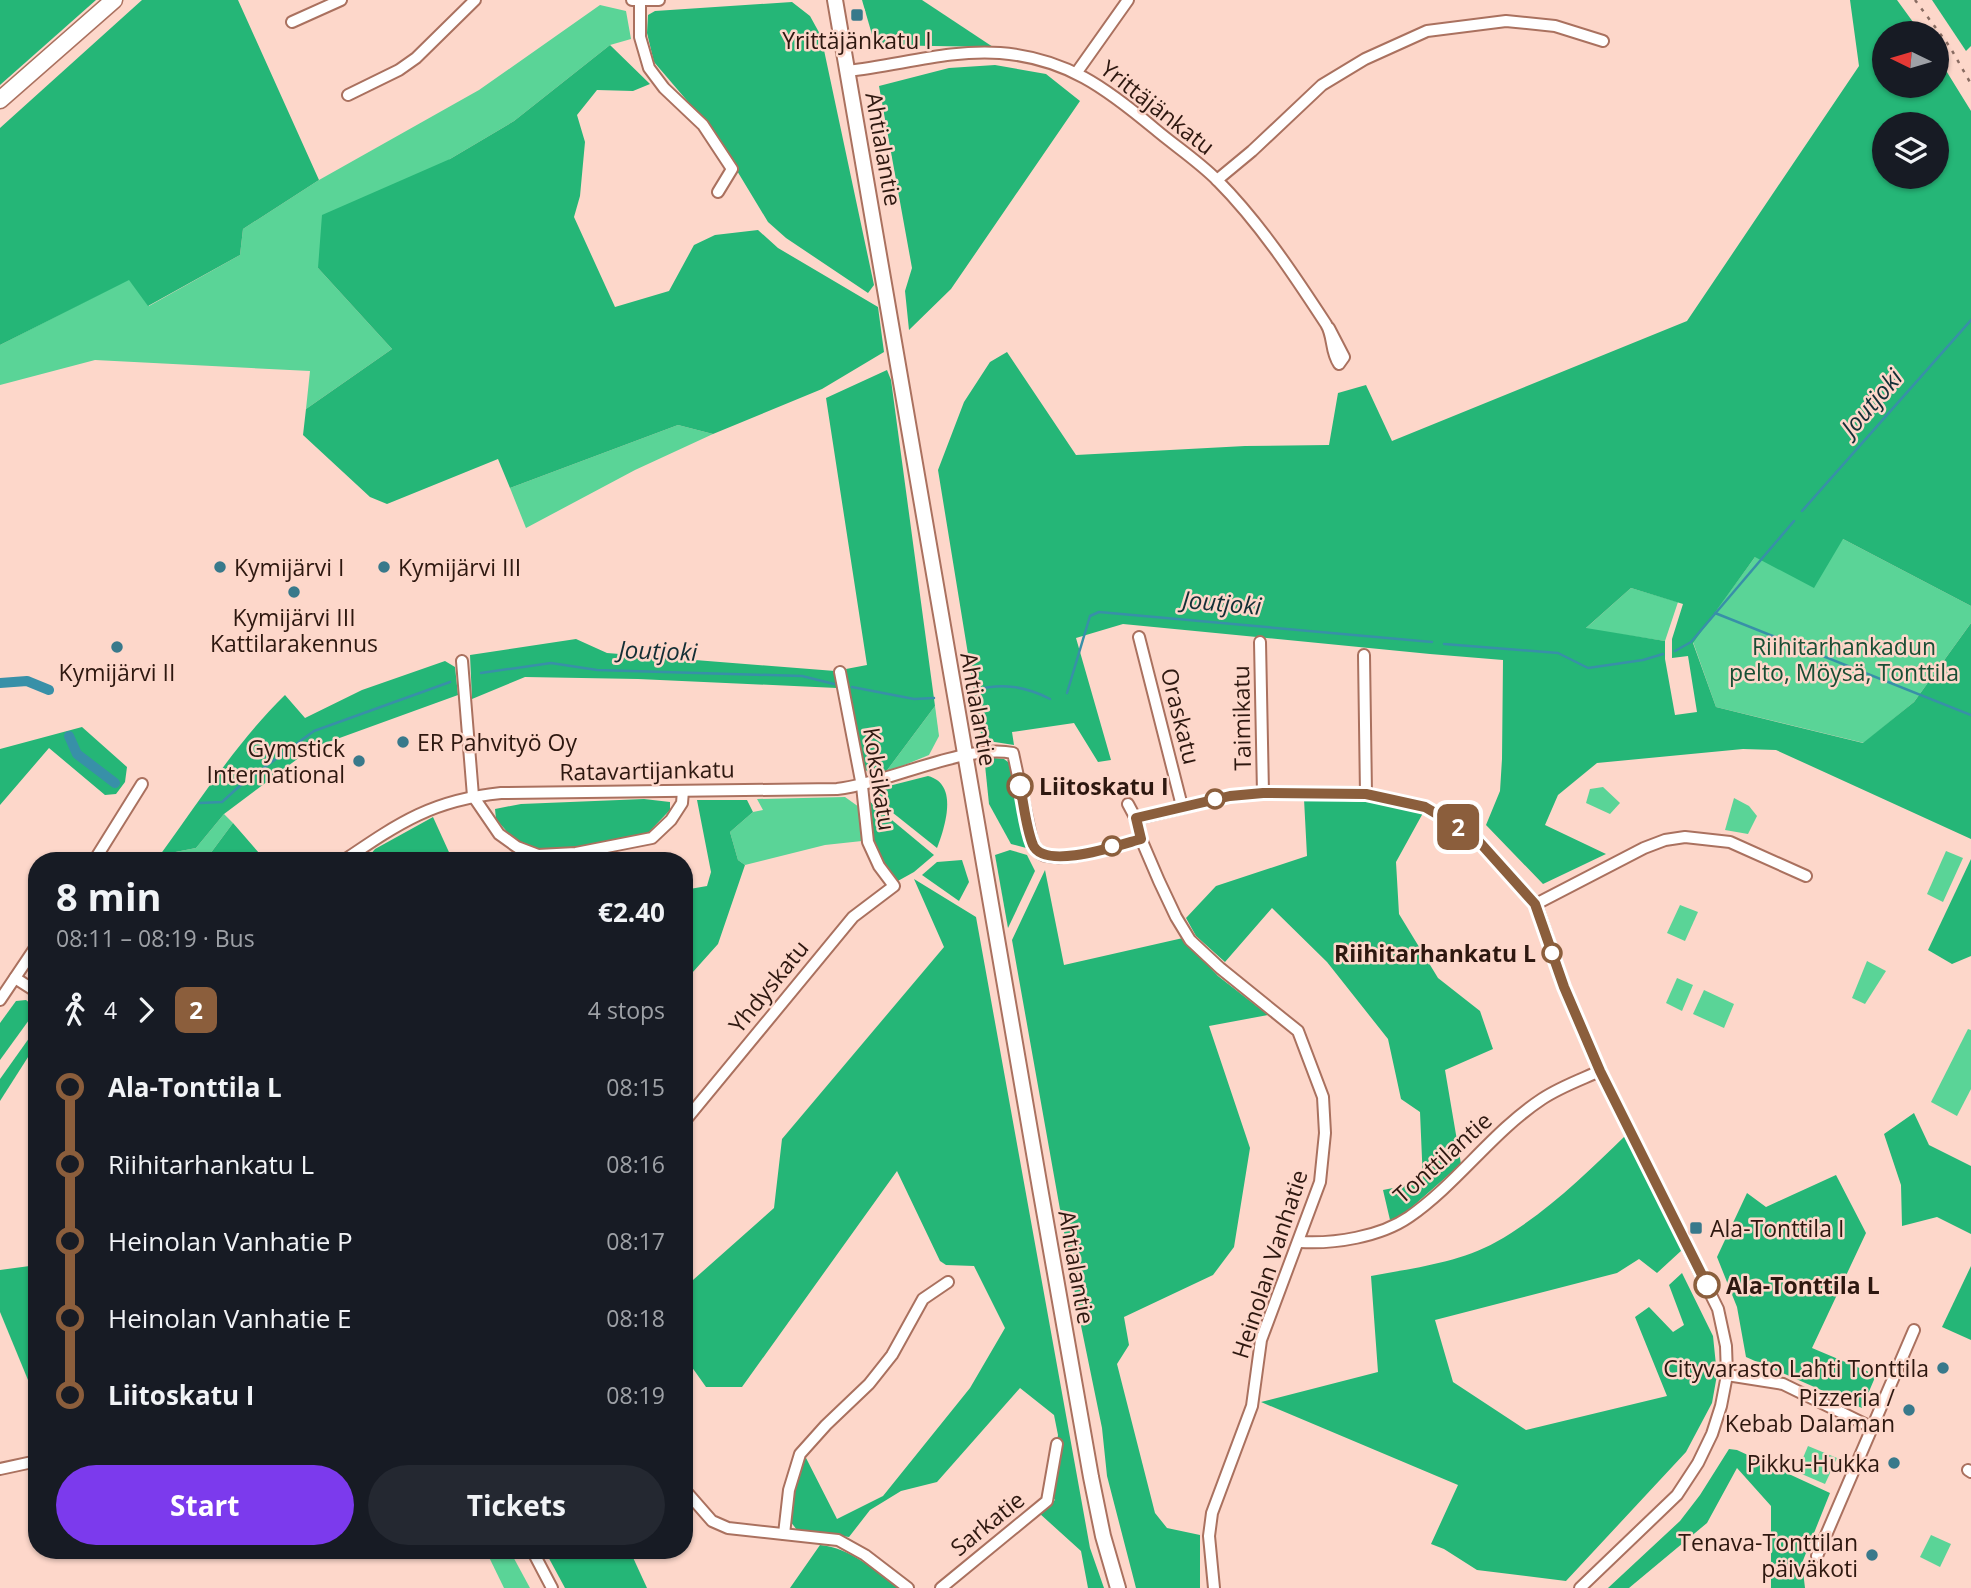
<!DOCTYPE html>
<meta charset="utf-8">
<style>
:root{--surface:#171b24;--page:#242831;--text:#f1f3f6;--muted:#9ea1a6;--accent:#7c3aed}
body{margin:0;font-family:"Open Sans",sans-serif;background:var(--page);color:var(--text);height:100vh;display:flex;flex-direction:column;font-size:26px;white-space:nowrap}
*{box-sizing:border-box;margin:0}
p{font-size:23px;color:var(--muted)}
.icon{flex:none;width:38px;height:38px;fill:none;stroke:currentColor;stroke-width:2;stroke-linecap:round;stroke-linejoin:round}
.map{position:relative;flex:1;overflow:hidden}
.drawer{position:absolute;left:28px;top:852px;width:665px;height:707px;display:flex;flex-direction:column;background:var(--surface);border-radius:28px;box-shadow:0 2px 5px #0004}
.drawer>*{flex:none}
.badge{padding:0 14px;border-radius:10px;font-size:24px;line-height:46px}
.needle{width:46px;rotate:275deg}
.controls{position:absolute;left:1872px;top:21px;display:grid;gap:14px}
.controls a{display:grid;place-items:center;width:77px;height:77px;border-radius:50%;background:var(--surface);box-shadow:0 2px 5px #0004;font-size:35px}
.map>.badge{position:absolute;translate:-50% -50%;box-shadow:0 0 0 4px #fff}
.legs{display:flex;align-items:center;gap:10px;height:77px;padding:0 28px;font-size:23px}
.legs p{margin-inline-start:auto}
.head{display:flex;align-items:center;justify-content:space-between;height:119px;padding:0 28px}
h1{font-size:38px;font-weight:700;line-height:52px}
.cta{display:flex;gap:14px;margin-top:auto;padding:14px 28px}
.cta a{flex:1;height:80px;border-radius:42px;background:var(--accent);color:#fff;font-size:28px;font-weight:700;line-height:80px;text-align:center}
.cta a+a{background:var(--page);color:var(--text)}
ul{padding:0 28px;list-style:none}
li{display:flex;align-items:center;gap:24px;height:77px;font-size:26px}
li i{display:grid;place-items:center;width:10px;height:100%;margin:0 9px;background:currentColor}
li i::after{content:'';width:18px;height:18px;margin:-9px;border:5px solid;border-radius:50%;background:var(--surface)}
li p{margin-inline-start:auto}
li:first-child i{background:linear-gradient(#0000 50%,currentColor 0)}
li:last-child i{background:linear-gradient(currentColor 50%,#0000 0)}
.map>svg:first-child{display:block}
.green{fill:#5ad497}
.forest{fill:#25b677;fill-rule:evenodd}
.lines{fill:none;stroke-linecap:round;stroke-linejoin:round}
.stream{stroke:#3890a8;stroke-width:2.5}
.canal{stroke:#3890a8;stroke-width:10}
.minor-casing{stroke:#aa715f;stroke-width:14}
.major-casing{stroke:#aa715f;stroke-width:18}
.highway-casing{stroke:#aa715f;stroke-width:19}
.minor{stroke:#fff;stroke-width:10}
.major{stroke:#fff;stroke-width:14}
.highway{stroke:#fff;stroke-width:16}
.rail{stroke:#896c62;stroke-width:2.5;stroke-dasharray:3.5 7;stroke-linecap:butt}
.line-1-casing{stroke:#fff;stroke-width:16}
.line-1{stroke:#8b5e3c;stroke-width:10}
.poi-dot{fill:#38798b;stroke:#fdd7ca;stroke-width:2.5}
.stop-1-dot{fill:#fff;stroke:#8b5e3c;stroke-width:3.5}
.labels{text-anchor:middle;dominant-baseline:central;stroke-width:5;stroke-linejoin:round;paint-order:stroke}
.poi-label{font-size:23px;fill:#2e1810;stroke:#fdd7ca;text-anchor:end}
.street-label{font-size:23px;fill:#2e1810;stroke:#fdd7ca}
.park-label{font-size:23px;fill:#194e34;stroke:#fdd7ca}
.stop-label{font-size:23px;font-weight:bold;fill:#2e1810;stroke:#fdd7ca;text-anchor:start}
.water-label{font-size:24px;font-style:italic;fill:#132f36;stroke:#fdd7ca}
</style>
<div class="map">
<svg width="1971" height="1588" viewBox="0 0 1971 1588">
<rect width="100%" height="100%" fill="#fdd7ca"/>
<g class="green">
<path d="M600 5 626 11 631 39 610 45 514 121 450 159 318 268 392 349 306 409 310 371 95 360 0 385V345L129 279 149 306 240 255 243 229 319 180 479 90Z"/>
<path d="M678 425 713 434 635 470 526 528 510 488Z"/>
<path d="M1843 539 1971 606V623L1914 702 1864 743 1716 707 1693 642 1755 557Z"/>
<path d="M1631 588 1678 602 1665 641 1585 629Z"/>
<path d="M935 706 939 736 929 755 885 773Z"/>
<path d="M1603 787 1620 803 1610 814 1586 803 1590 789Z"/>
<path d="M845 797 859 807 862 841 825 845 745 865 738 860 730 832 753 812 763 810 757 799Z"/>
<path d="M1734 798 1749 806 1757 816 1748 834 1725 830Z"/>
<path d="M224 814 233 823 210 854 189 861H156L160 855 196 848Z"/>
<path d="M1946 851 1963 858 1943 902 1927 894Z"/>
<path d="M1680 905 1698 912 1685 941 1667 933Z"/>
<path d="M1867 961 1886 971 1865 1004 1852 998Z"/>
<path d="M1677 978 1693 985 1682 1011 1666 1003Z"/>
<path d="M1704 990 1734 1004 1724 1028 1693 1014Z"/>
<path d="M1968 1029 1971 1030V1089L1957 1116 1931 1102Z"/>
<path d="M1808 1446 1837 1458 1825 1484 1797 1472Z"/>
<path d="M1931 1535 1951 1544 1940 1567 1920 1557Z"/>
<path d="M486 1551H510L530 1588H504Z"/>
</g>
<g class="forest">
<path d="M0 0H96L0 85Z"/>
<path d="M142 0H238L319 180 243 229 240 255 148 306 129 280 0 345V128Z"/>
<path d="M862 0H922L993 47 875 45Z"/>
<path d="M1850 0H1897L1921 33H1885V86H1937V56L1971 111V606L1843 539 1814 588 1755 557 1693 643 1716 707 1863 743 1914 702 1971 623V839L1776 750 1743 749 1597 763 1558 795 1545 825 1606 854 1543 884 1486 825 1500 791 1502 759 1503 660 1430 654 1123 624 1076 638 1111 760 1098 762 1074 723 1012 732 1014 745 982 740 938 470 964 402 990 362 1007 352 1076 455 1245 446 1329 445 1338 393 1366 385 1392 441 1687 321 1859 66ZM1937 124V177H1885V124ZM1631 588 1683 604 1672 639V658L1688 656 1697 712 1675 715 1665 659V641L1586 628Z"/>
<path d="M1932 0H1971V46L1966 51Z"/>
<path d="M792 2 810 16 821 36 874 285 868 293 786 238 768 222 713 131 654 62 647 33 648 15 655 11Z"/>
<path d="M610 45 650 84 633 91 597 90 577 115 585 142 580 196 574 217 615 307 669 291 694 245 715 235 758 230 778 248 878 307 884 352 822 389 713 434 678 425 510 488 498 459 387 504 370 497 303 435 306 409 392 349 318 268 322 215 450 159 514 121Z"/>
<path d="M995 65 1046 74 1080 101 951 289 909 330 905 291 912 268 879 86 949 68Z"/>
<path d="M887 370 891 380 935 706 885 773 871 775 862 766 846 669 867 665 826 398Z"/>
<path d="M576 639 607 653 835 671 837 688 638 679 525 677 472 699 470 655Z"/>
<path d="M445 661 455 667 458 695 312 748 224 814 196 848 160 855C200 800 237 742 285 695L305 718 362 690Z"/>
<path d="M82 727 127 767 125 782 116 794 105 795 49 748 0 805V749Z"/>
<path d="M994 758 1004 759 1012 765 1030 849 1011 844 989 804 985 765Z"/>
<path d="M928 776C959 784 945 827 937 848L873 797 877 789Z"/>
<path d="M644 799 670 802V810L647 834 577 847 537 850 514 840 496 819 495 809 521 804Z"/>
<path d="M1304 799 1386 803 1423 813 1396 862 1399 914 1438 978 1480 1011 1493 1049 1445 1070 1461 1164 1404 1214 1390 1220 1383 1190 1423 1182 1420 1112 1401 1099 1388 1039 1327 962 1272 908 1225 962 1196 936 1186 918 1216 886 1307 856Z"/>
<path d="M697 800H747L753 812 730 832 738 860 745 865 718 944 684 982V890L707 886 711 872Z"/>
<path d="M869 801 934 855 914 872 896 882C883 865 857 824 869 801Z"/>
<path d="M433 817 453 861H365L375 849Z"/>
<path d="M233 823 266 861H189L210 854Z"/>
<path d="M1010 850 1027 855 1035 871 1008 928 995 855Z"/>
<path d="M1971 859V956L1952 964 1928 950Z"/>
<path d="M962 860 969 882 959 901 922 875 937 862Z"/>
<path d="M1045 870 1064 965 1183 938 1218 976 1268 1015 1209 1026 1250 1148 1234 1247 1213 1275 1124 1317 1129 1345 1117 1364 1155 1513 1167 1528 1200 1535V1588H1136L1107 1476 1102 1428 1079 1316 1012 940Z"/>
<path d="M914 879 976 917 1090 1548 1104 1588H1088L1081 1551 1039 1513 1055 1500 1049 1493 1058 1435 1054 1415 1020 1388 937 1482 901 1491 870 1510 849 1537 797 1530 790 1521 793 1490 804 1454 837 1519 883 1496 970 1388 1005 1328 974 1266 946 1265 940 1261 897 1171 742 1387H706L684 1356V1288L774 1208 782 1139 944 947Z"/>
<path d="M26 1000 37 1009 0 1060V1023L16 1001Z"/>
<path d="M37 1027V1043L0 1101V1079Z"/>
<path d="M1914 1113 1929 1145 1971 1166V1234L1937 1217 1902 1226 1901 1185 1884 1134Z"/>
<path d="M1625 1136 1682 1250 1657 1273 1639 1259 1617 1273 1435 1320 1453 1382 1526 1430 1667 1396 1635 1317 1649 1307 1673 1332 1684 1325 1669 1285 1682 1273 1713 1336 1717 1375 1712 1403 1686 1452 1566 1581 1477 1570 1444 1549 1431 1544 1458 1485 1261 1402 1378 1372 1371 1276C1413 1268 1458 1263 1496 1242 1544 1215 1586 1174 1625 1136Z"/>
<path d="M1836 1175 1866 1233 1812 1348 1876 1375 1862 1408 1746 1357 1737 1307 1717 1257 1747 1193 1766 1207Z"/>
<path d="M37 1265V1397H35L0 1312V1270Z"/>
<path d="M1971 1266V1340L1942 1327Z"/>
<path d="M1729 1449 1737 1450 1830 1493 1802 1563 1805 1588H1771V1506L1737 1468 1707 1523 1629 1588H1608L1680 1521 1700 1495Z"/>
<path d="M820 1545C851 1548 874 1570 899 1588H790Z"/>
<path d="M545 1551H630L647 1588H565Z"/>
</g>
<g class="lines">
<g class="stream">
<path d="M1802 511 1971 320"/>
<path d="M1715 613 1971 715"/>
<path d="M1444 644 1558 653 1588 668 1643 660 1663 654"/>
<path d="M1675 651 1691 642 1794 521"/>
<path d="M481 673 551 663 597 670 802 676 834 684"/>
<path d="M852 687 914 699 934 698"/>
<path d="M975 690C1002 683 1025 686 1050 699"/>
<path d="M1067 693 1090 616 1099 612 1432 642"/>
<path d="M200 803 222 802 243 783 314 731 450 682"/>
</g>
<g class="canal">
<path d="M0 683 27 681 49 690"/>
<path d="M69 736 77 754 115 783"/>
</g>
<defs>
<g id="minor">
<path d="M632 0H659"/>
<path d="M640 1V37L649 68 664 88 703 125 732 169 718 192"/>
<path d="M292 22 341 0"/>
<path d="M847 71C897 66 950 49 1000 53 1066 58 1106 88 1155 129 1175 146 1198 161 1217 180 1259 222 1294 275 1326 324 1334 337 1330 351 1339 364L1344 357 1329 328"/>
<path d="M1077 72 1128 0"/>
<path d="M348 95 399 70 416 58 475 0"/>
<path d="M1217 180 1252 151 1322 85 1365 59 1427 31 1506 21 1555 26 1603 41"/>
<path d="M1139 637 1182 806"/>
<path d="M1260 642 1263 793"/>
<path d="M1364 655 1366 794"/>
<path d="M462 661 473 796 499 834 517 847 538 855 576 853 652 838 671 820 682 803 683 791"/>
<path d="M1128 804 1136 819 1141 839 1159 881 1176 917 1190 940 1220 968 1298 1031 1323 1097 1325 1133 1320 1182 1261 1340 1252 1406 1212 1513 1209 1536 1214 1588"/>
<path d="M1136 819 1230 796 1263 793 1366 794 1425 807 1474 836 1536 904 1564 987 1600 1071 1718 1309 1726 1346 1727 1375 1721 1406 1712 1434 1698 1463 1677 1495 1580 1588"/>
<path d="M94 861 142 784"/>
<path d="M343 861C399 823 432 800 501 793L837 789C889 783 966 743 1013 753L1033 846C1038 851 1040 855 1047 856 1071 862 1116 845 1141 839"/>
<path d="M1536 904 1644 848 1665 840 1685 837 1730 842 1806 876"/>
<path d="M15 978 37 992"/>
<path d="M0 1000 37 945"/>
<path d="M684 1122 853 917 894 886 879 866 868 842 862 786 840 672"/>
<path d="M1300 1242C1334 1244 1380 1237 1409 1217 1458 1183 1492 1132 1542 1099 1560 1087 1580 1080 1600 1071"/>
<path d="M1727 1375 1783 1384 1871 1427"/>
<path d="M0 1469 37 1461"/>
<path d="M1968 1470 1971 1472"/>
<path d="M684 1489 712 1521 728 1528 838 1540 865 1555 908 1588"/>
<path d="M784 1534 789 1490 800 1454 826 1425 869 1384 892 1355 923 1299 948 1282"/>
<path d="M532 1550 552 1588"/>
<path d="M1817 1556 1914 1330"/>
<path d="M941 1588 1047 1501 1057 1444"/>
</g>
<path id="major" d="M835 0 1040 1188 1091 1477 1103 1536 1118 1588"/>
<path id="highway" d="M0 100 114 0"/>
</defs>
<use href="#minor" class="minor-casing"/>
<use href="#major" class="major-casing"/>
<use href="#highway" class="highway-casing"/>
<use href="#minor" class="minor"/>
<use href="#major" class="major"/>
<use href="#highway" class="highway"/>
<path class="rail" d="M1915 0 1950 47 1971 84"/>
</g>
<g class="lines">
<defs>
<path id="line-1" d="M1020 786C1024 805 1026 828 1033 845 1045 871 1119 845 1141 839L1136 818 1230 796 1263 793 1366 794 1425 807 1474 836 1535 904 1564 987 1600 1071 1707 1285"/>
</defs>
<use href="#line-1" class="line-1-casing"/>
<use href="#line-1" class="line-1"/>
</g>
<g class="poi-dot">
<rect x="850" y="8" width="14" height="14" rx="3.5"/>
<circle cx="220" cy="567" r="7"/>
<circle cx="384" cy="567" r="7"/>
<circle cx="294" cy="592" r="7"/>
<circle cx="117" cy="647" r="7"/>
<circle cx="403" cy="742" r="7"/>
<circle cx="359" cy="761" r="7"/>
<rect x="1689" y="1221" width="14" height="14" rx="3.5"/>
<circle cx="1943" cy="1368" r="7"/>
<circle cx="1909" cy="1410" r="7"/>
<circle cx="1894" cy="1463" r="7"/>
<circle cx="1872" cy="1555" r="7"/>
</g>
<g class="stop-1-dot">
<circle cx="1020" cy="786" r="12"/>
<circle cx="1215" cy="799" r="9"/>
<circle cx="1112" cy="846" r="9"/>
<circle cx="1552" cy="953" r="9"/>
<circle cx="1707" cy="1285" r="12"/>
</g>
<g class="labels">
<g class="poi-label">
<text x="857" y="40" text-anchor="middle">Yrittäjänkatu I</text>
<text x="234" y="567" text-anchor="start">Kymijärvi I</text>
<text x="398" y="567" text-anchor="start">Kymijärvi III</text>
<text x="294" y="617" text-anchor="middle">Kymijärvi III<tspan x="294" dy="26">Kattilarakennus</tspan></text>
<text x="117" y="672" text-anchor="middle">Kymijärvi II</text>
<text x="417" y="742" text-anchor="start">ER Pahvityö Oy</text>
<text x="345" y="748">Gymstick<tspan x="345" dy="26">International</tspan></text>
<text x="1710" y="1228" text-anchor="start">Ala-Tonttila I</text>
<text x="1929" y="1368">Cityvarasto Lahti Tonttila</text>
<text x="1895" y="1397">Pizzeria /<tspan x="1895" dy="26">Kebab Dalaman</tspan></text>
<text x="1880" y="1463">Pikku-Hukka</text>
<text x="1858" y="1542">Tenava-Tonttilan<tspan x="1858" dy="26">päiväkoti</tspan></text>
</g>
<g class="street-label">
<text transform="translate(1158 107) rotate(38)">Yrittäjänkatu</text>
<text transform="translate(884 149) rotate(80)">Ahtialantie</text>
<text transform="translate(979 709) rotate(80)">Ahtialantie</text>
<text transform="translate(1181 716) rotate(76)">Oraskatu</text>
<text transform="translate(1241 718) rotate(-91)">Taimikatu</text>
<text transform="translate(647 770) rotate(-1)">Ratavartijankatu</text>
<text transform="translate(880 779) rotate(81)">Koksikatu</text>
<text transform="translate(768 986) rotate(-51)">Yhdyskatu</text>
<text transform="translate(1442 1157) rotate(-42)">Tonttilantie</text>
<text transform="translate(1269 1264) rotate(-72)">Heinolan Vanhatie</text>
<text transform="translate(1077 1267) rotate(80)">Ahtialantie</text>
<text transform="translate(987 1523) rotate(-39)">Sarkatie</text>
</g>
<g class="park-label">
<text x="1844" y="646">Riihitarhankadun<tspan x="1844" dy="26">pelto, Möysä, Tonttila</tspan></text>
</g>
<g class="stop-label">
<text x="1039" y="786">Liitoskatu I</text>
<text x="1536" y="953" text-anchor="end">Riihitarhankatu L</text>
<text x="1726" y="1285">Ala-Tonttila L</text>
</g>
<g class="water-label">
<text transform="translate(1871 402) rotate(-49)">Joutjoki</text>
<text transform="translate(1222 602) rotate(5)">Joutjoki</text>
<text transform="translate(658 650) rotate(2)">Joutjoki</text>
</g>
</g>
</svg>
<div class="controls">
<a><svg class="needle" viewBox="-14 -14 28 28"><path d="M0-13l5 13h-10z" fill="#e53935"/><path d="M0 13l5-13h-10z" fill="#9ea1a6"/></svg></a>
<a><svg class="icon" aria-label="layers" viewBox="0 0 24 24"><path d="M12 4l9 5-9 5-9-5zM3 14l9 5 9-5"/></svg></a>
</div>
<b class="badge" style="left:1458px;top:827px;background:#8b5e3c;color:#fff">2</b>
<section class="drawer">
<div class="head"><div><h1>8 min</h1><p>08:11 – 08:19 · Bus</p></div><b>€2.40</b></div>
<div class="legs"><svg class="icon" aria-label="walk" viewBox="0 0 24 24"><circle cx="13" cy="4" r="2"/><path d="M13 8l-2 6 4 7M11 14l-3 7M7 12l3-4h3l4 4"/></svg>4<svg class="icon" aria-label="forward" viewBox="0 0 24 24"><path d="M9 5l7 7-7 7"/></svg><b class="badge" style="background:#8b5e3c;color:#fff">2</b><p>4 stops</p></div>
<ul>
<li><i style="color:#8b5e3c"></i><b>Ala-Tonttila L</b><p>08:15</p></li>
<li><i style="color:#8b5e3c"></i><span>Riihitarhankatu L</span><p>08:16</p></li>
<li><i style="color:#8b5e3c"></i><span>Heinolan Vanhatie P</span><p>08:17</p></li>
<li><i style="color:#8b5e3c"></i><span>Heinolan Vanhatie E</span><p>08:18</p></li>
<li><i style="color:#8b5e3c"></i><b>Liitoskatu I</b><p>08:19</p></li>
</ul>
<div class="cta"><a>Start</a><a>Tickets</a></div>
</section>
</div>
